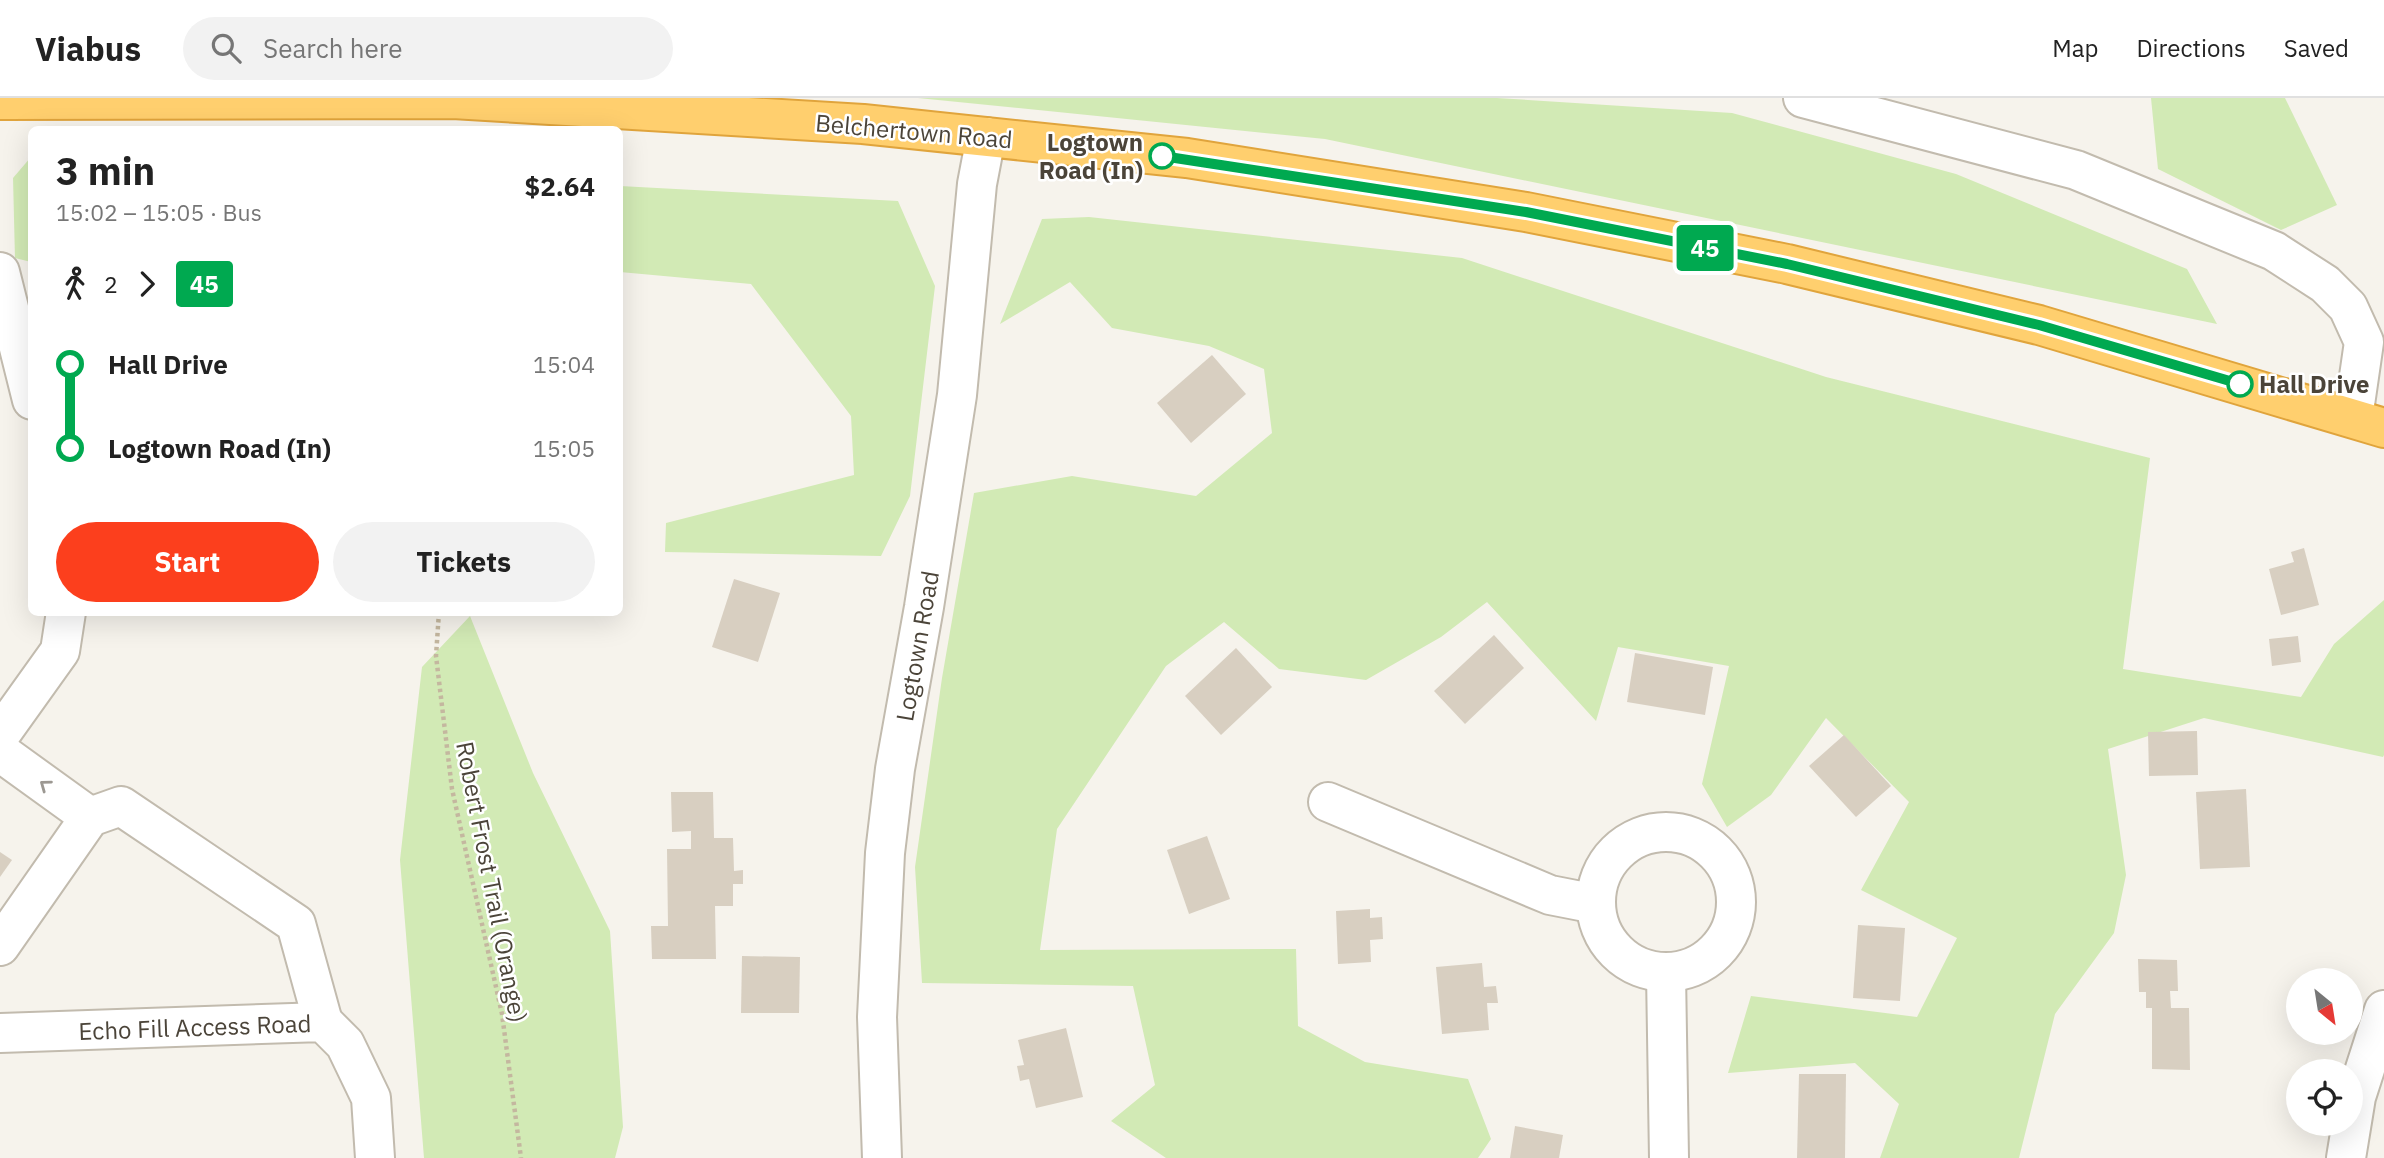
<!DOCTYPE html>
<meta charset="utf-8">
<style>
:root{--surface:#fff;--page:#f2f2f2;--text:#222;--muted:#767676;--line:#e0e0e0;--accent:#fc3f1d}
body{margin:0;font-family:"IBM Plex Sans",sans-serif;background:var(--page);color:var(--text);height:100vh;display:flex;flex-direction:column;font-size:26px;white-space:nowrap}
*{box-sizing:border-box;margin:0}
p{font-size:23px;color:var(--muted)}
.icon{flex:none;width:38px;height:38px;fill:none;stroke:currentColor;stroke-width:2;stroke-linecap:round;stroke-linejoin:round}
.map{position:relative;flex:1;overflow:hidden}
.sheet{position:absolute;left:28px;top:28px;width:595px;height:490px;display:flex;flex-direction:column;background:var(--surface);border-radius:10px;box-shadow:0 7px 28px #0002}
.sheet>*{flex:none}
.badge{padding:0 14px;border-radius:5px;font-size:24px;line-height:46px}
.needle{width:46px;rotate:150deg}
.controls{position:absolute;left:2286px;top:870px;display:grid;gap:14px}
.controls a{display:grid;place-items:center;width:77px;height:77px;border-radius:50%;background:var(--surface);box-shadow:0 7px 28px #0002;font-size:35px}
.map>.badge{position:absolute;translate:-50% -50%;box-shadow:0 0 0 4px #fff}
.legs{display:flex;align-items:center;gap:10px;height:77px;padding:0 28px;font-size:23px}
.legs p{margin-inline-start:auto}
.headline{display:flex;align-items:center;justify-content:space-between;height:119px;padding:0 28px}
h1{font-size:38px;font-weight:800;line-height:52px}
.primary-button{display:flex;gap:14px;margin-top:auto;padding:14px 28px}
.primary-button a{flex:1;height:80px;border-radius:42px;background:var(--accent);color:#fff;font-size:28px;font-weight:800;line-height:80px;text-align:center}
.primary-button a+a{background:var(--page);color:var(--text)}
ul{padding:0 28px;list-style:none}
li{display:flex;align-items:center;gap:24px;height:84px;font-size:26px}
li i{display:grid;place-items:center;width:10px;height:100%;margin:0 9px;background:currentColor}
li i::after{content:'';width:18px;height:18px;margin:-9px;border:5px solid;border-radius:50%;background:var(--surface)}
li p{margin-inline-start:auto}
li:first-child i{background:linear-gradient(#0000 50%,currentColor 0)}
li:last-child i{background:linear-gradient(currentColor 50%,#0000 0)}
header{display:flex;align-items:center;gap:42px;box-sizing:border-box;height:98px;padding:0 35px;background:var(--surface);border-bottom:2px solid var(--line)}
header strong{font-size:33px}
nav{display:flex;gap:38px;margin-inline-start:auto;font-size:24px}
.search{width:490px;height:63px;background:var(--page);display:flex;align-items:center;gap:18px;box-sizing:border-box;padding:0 24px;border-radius:38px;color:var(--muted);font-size:26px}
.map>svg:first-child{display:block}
.green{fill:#d2eab5}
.building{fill:#d8cfc1}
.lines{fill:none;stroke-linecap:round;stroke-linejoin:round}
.minor-casing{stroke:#c2bbae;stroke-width:42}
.highway-casing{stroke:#e0a43c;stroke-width:42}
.path{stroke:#c4b79f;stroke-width:4.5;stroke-dasharray:3.5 3.5;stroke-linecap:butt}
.minor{stroke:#fff;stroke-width:38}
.highway{stroke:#ffcf6e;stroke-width:38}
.oneway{stroke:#9c9892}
.line-1-casing{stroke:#fff;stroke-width:16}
.line-1{stroke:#00a950;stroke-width:10}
.stop-1-dot{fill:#fff;stroke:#00a950;stroke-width:3.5}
.labels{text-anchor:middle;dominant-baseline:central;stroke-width:5;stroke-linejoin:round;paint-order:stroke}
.street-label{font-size:24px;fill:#4b4439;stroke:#fff}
.stop-label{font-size:24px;font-weight:bold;fill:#4b4439;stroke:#fff;text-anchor:end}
</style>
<header>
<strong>Viabus</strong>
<div class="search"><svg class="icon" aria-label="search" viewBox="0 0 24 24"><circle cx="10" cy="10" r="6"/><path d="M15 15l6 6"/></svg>Search here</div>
<nav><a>Map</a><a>Directions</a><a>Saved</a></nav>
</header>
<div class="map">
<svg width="2384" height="1060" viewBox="0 0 2384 1060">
<rect width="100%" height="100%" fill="#f6f3ec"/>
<g class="green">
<path d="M918 0H1497L1732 15 1956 76 2187 171 2217 226 1325 41Z"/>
<path d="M2151 0H2285L2337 107 2281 132 2158 71Z"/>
<path d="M31 59V164L15 160 13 80Z"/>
<path d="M620 88 898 103 935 188 910 398 881 458 665 454 666 425 854 377 851 318 751 186 620 174Z"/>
<path d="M1089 119 1462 160 1826 279 2150 360 2123 571 2301 599 2334 546 2384 502V657L2383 659 2204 620 2108 651 2126 777 2114 835 2055 916 2019 1060H1880L1899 1006 1855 965 1728 975 1751 898 1917 919 1957 840 1861 792 1909 704 1826 620 1771 697 1727 729 1702 686 1729 568 1618 549 1596 623 1487 504 1441 539 1366 582 1279 571 1224 524 1166 568 1057 731 1040 852 1296 851 1298 928 1365 964 1468 981 1491 1041 1478 1060H1166L1111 1023 1155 987 1133 888 922 885 915 769 942 580 974 395 1072 378 1196 398 1272 335 1264 271 1209 248 1112 230 1070 184 1000 226 1042 121Z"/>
<path d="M470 518 533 675 610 833 623 1029 615 1060H424L400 762 422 569Z"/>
</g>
<g class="building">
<path d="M1212 257 1246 296 1191 345 1157 305Z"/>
<path d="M2304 450 2319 507 2281 517 2269 471 2294 464 2291 454Z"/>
<path d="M734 481 780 495 758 564 712 549Z"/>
<path d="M1494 537 1524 570 1465 626 1434 593Z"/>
<path d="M2298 538 2301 564 2272 568 2269 541Z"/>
<path d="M1236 550 1272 589 1221 637 1185 598Z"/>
<path d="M1635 555 1713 569 1705 617 1627 604Z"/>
<path d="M2197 633 2198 677 2149 678 2148 634Z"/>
<path d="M1844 637 1891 688 1856 719 1809 668Z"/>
<path d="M2246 691 2250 769 2200 771 2196 694Z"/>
<path d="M671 694H713L714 740H733L734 773 743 772V786H733V808H715L716 861H652L651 828H668L667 751H691V733L672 734Z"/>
<path d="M1207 738 1230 801 1189 816 1167 752Z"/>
<path d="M0 754 12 762 0 779Z"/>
<path d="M1370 811V820L1382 819 1383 841 1370 842 1371 864 1338 866 1336 813Z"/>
<path d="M1858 827 1905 830 1900 903 1853 900Z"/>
<path d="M742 858 800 859 799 915H741Z"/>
<path d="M2138 861 2177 862 2178 893H2170L2171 910H2189L2190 972 2152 971V910H2146V894H2139Z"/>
<path d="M1482 865 1484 889 1496 888 1498 905H1487L1489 932 1442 936 1436 869Z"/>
<path d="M1066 930 1083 999 1036 1010 1029 981 1020 983 1017 968 1024 967 1018 942Z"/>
<path d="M1799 976H1846L1845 1060H1797Z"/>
<path d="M1515 1028 1563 1037 1559 1060H1510Z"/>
</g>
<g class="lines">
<defs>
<g id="minor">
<path d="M1803 0 2076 72 2274 153 2325 186 2348 209 2364 244 2353 320"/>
<path d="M0 174 32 302"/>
<path d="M0 637 60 553 66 514"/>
<path d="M0 654 90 719"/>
<path d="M1328 704 1550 797 1596 806"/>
<circle cx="1666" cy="804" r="70"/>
<path d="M0 848 90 719 121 708 296 826 323 924"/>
<path d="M1666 875 1669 1060"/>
<path d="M0 935 323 924 345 946 371 1000 375 1060"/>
<path d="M882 1060 877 919 885 755 895 671 924 509 957 297 977 86 986 39"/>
<path d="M2346 1060 2356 999 2384 912"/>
</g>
<path id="highway" d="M0 2 453 1 863 26 1187 60 1526 114 1787 166 2039 227 2384 330"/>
</defs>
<use href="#minor" class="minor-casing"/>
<use href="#highway" class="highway-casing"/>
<path class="path" d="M439 514 436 558 452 691 502 916 521 1060"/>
<use href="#minor" class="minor"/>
<use href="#highway" class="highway"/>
</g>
<defs><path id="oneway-chevron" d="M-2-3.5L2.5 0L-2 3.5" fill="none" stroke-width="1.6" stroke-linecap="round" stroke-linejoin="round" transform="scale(1.75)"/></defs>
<use class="oneway" href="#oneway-chevron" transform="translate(45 687) rotate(-144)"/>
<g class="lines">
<defs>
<path id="line-1" d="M1162 58 1526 114 1787 166 2039 227 2240 286"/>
</defs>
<use href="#line-1" class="line-1-casing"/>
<use href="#line-1" class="line-1"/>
</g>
<g class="stop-1-dot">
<circle cx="1162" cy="58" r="12"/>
<circle cx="2240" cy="286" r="12"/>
</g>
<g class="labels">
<g class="street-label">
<text transform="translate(914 33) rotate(5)">Belchertown Road</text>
<text transform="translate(917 548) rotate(-80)">Logtown Road</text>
<text transform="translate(492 784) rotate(79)">Robert Frost Trail (Orange)</text>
<text transform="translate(195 929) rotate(-2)">Echo Fill Access Road</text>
</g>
<g class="stop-label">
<text x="1143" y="44">Logtown<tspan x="1143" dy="28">Road (In)</tspan></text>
<text x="2259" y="286" text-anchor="start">Hall Drive</text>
</g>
</g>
</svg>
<div class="controls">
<a><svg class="needle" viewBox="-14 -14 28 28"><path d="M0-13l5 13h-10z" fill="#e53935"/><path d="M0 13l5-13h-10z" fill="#767676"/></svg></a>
<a><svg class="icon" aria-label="locate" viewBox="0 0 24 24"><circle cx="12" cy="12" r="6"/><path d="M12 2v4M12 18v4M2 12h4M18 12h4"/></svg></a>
</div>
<b class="badge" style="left:1705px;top:150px;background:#00a950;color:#fff">45</b>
<section class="sheet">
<div class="headline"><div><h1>3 min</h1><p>15:02 – 15:05 · Bus</p></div><b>$2.64</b></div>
<div class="legs"><svg class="icon" aria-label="walk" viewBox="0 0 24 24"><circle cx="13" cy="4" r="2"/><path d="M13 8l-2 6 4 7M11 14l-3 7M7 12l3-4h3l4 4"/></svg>2<svg class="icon" aria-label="forward" viewBox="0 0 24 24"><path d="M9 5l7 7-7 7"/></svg><b class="badge" style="background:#00a950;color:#fff">45</b></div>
<ul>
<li><i style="color:#00a950"></i><b>Hall Drive</b><p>15:04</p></li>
<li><i style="color:#00a950"></i><b>Logtown Road (In)</b><p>15:05</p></li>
</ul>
<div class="primary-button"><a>Start</a><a>Tickets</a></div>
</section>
</div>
